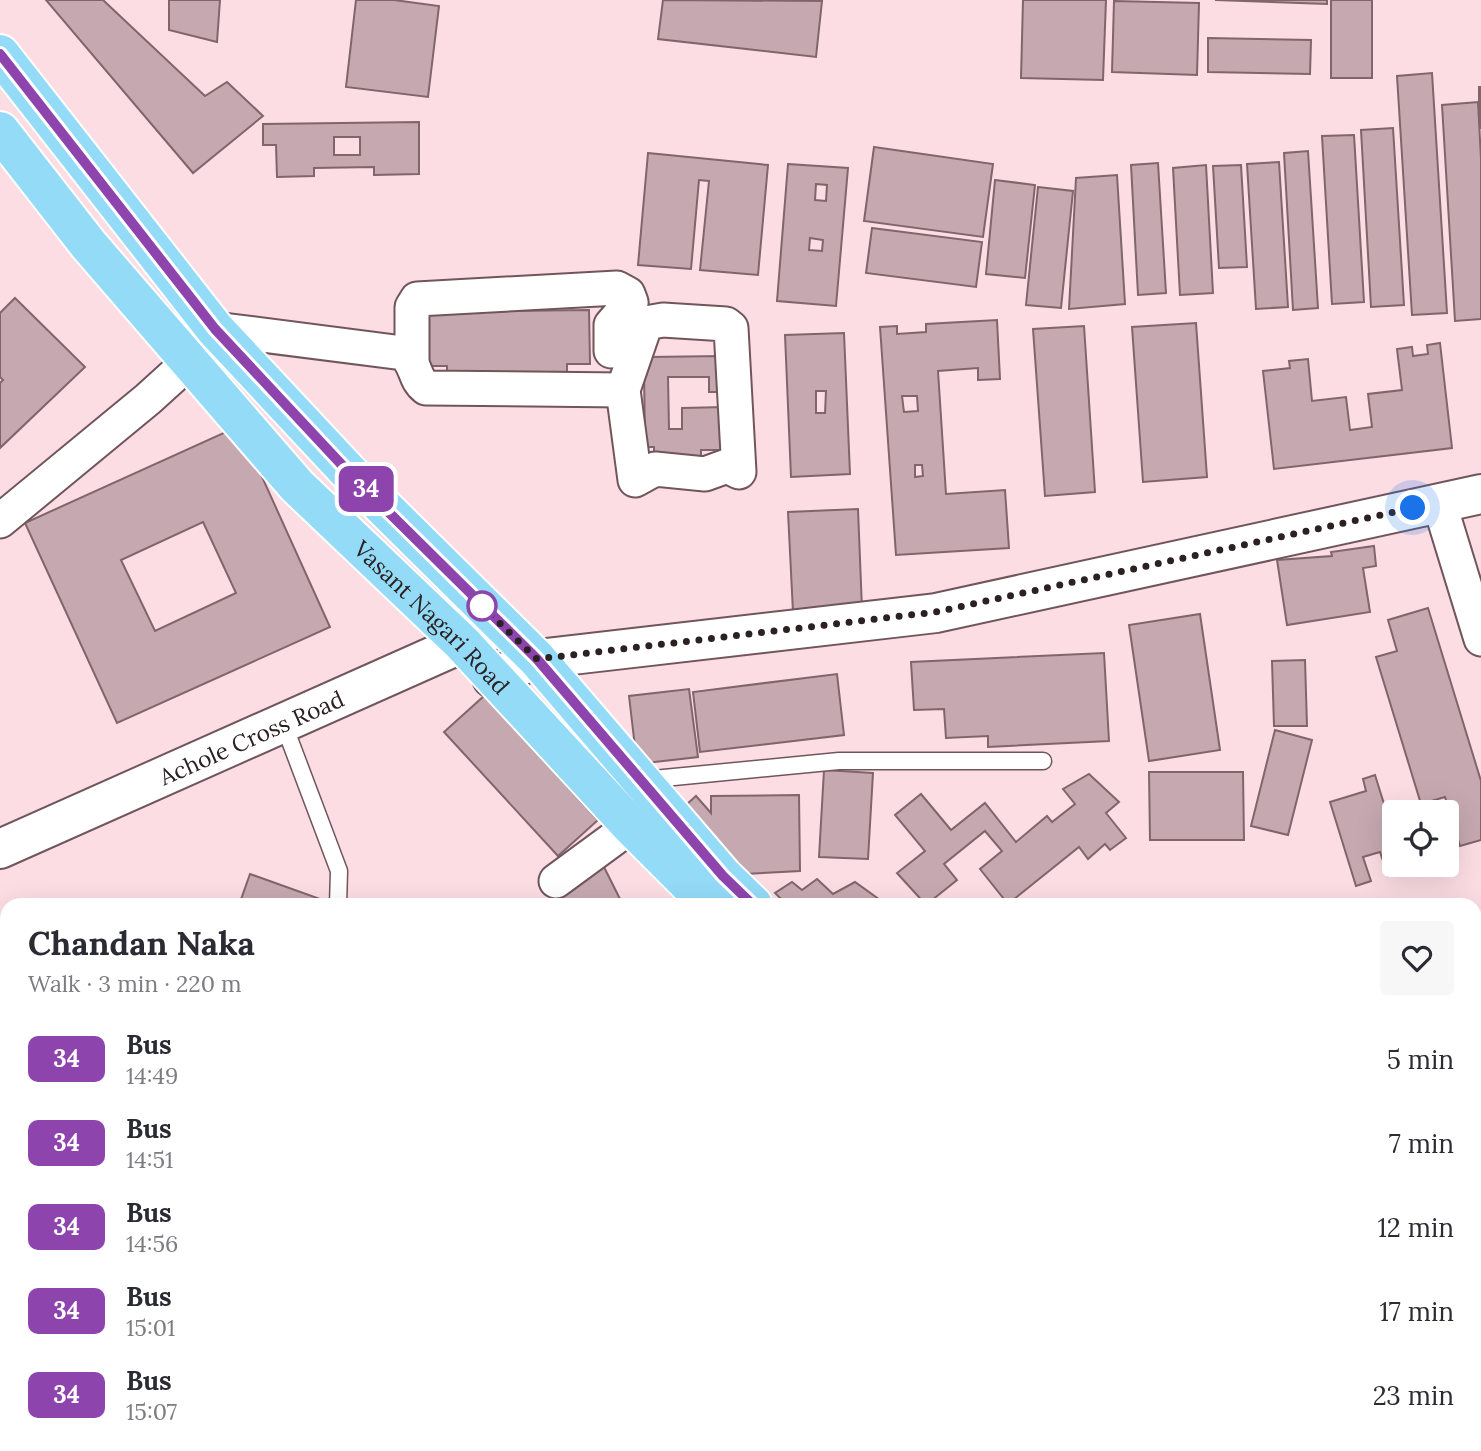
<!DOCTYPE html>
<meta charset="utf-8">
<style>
:root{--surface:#fff;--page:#f7f7f7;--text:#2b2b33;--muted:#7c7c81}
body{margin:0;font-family:Lora,serif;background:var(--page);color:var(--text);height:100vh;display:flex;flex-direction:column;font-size:26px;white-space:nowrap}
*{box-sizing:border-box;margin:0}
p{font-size:23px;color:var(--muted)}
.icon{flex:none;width:38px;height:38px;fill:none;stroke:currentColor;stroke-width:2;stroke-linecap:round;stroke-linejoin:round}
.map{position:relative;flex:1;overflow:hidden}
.panel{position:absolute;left:0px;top:898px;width:1482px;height:555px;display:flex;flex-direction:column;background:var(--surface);border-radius:21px 21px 0 0;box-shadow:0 7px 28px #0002}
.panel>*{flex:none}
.badge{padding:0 14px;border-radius:10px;font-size:24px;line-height:46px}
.fabs{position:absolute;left:1382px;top:800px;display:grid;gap:14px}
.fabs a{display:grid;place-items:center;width:77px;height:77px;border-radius:7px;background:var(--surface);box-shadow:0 7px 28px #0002;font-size:35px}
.you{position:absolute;width:35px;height:35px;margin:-18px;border:5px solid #fff;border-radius:50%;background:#1a73e8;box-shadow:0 0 0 10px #1a73e833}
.map>.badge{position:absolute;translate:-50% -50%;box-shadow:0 0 0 4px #fff}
.round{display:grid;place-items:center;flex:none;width:74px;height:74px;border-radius:7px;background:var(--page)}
.head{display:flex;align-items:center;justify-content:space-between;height:119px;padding:0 28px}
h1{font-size:33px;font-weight:800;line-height:52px}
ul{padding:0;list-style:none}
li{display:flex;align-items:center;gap:21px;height:84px;padding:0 28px}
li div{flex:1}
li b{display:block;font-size:26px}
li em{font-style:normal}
li .badge{min-width:77px;font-weight:700;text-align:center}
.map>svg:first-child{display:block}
.green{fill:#f4b2c2}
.building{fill:#c6a9b0;stroke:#80656b;stroke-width:2;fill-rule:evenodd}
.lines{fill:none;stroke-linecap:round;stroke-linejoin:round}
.service-casing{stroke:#70565c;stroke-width:19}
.minor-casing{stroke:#70565c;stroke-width:37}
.tertiary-casing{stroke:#70565c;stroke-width:42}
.primary-casing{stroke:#fff;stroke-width:42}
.service{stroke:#fff;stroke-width:16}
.minor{stroke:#fff;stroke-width:33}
.tertiary{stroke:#fff;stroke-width:38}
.primary{stroke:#94dbf8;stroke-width:38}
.line-casing{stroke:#fff;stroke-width:16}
.line{stroke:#8e44ad;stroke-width:10}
.walk{stroke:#2b2022;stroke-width:7;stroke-dasharray:0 12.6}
.stop-dot{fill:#fff;stroke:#8e44ad;stroke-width:3.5}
.labels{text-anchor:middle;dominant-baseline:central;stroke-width:6;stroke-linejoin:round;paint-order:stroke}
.street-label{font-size:23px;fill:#2b2022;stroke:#fdf0f3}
</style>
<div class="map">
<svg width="1481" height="1451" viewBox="0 0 1481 1451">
<rect width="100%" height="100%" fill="#fcdde4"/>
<path class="green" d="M126 1446H359L360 1451H127Z"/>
<g class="building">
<path d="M46 0H103L205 96 227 82 263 116 193 173Z"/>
<path d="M169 0H220L217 42 169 30Z"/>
<path d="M356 0H394L439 6 428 97 346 87Z"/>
<path d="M663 0 822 1 816 57 658 39Z"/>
<path d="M1023 0H1106L1103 80 1021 78Z"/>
<path d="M1215 0H1327V4Z"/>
<rect x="1331" y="0" width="41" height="78"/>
<path d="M1114 1 1199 3 1197 75 1112 72Z"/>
<path d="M1208 38 1311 40 1310 74 1208 72Z"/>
<path d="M1432 73 1447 313 1412 315 1397 76Z"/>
<rect x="1479" y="87" width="2" height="41"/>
<path d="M1478 102 1481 159V319L1455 321 1442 105Z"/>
<path d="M419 122V174L374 175V167L314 168V176L277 177 276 145H263V124ZM334 137H360V155H334Z"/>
<path d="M1393 128 1404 305 1371 307 1361 130Z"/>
<path d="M1354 135 1364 302 1332 304 1322 136Z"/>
<path d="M874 147 993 164 983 237 864 221Z"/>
<path d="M1308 151 1318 308 1293 310 1284 153Z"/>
<path d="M648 153 768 165 758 275 700 270 709 181 699 180 691 269 638 265Z"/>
<path d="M1279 162 1288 307 1256 309 1247 164Z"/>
<path d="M1158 163 1166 293 1138 295 1131 165Z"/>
<path d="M788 164 848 168 836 306 777 301ZM816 184 827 185 826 201 815 200ZM810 238 823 240 822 251 809 250Z"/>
<path d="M1206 165 1213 293 1180 295 1173 168Z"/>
<path d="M1241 165 1247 267 1219 268 1213 166Z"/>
<path d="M1117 175 1125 304 1069 309 1076 178Z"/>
<path d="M995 180 1035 185 1025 278 986 274Z"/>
<path d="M1038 187 1073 191 1061 308 1026 305Z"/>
<path d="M872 228 982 242 976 287 866 273Z"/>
<path d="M15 298 85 367 0 448V383L3 380 0 377V313Z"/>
<path d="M589 310 590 364H567V376L447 378V366H422L421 312Z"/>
<path d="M997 320 1000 379 978 380V368L938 371 946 494 1005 490 1009 548 896 555 880 327 897 326V334L926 332V324ZM902 396H917L918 411 904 412ZM915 465H922L923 476 915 477Z"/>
<path d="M1196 323 1207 477 1143 482 1132 327Z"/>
<path d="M1084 326 1095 492 1045 496 1033 329Z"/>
<path d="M844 333 850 474 791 477 785 335ZM816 391H826L825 413H816Z"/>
<path d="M1440 343 1452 448 1274 469 1263 371 1290 368 1289 361 1308 359 1312 401 1346 397 1350 430 1372 427 1368 394 1402 390 1397 349 1412 347 1413 356 1428 354 1427 345Z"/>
<path d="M722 356V392H709V377H668L669 429H682V408L725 407V450H701V457L654 458V447H645L644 368H649V357Z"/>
<path d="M239 426 330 627 117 723 25 523ZM203 522 236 593 155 631 121 560Z"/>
<path d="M858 509 862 609 793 612 788 512Z"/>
<path d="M1374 546 1376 566 1363 568 1370 612 1287 625 1277 560 1332 556 1331 552Z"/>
<path d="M1428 608 1481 781V840L1460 846 1445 797 1421 804 1376 657 1397 651 1388 620Z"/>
<path d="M1200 614 1220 750 1149 761 1129 625Z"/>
<path d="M1104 653 1109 741 988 747V736L946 738 944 709 914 710 911 662Z"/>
<path d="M1305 660 1307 726H1274L1272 661Z"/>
<path d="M837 674 844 735 700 752 693 692Z"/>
<path d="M689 689 698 757 637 764 629 696Z"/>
<path d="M484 696 598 820 558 856 444 732Z"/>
<path d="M1275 730 1312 740 1288 835 1251 826Z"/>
<path d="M824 770 873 773 868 859 819 857Z"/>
<path d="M1149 772H1243L1244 840H1150Z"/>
<path d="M1089 774 1119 802 1106 813 1126 838 1110 850 1105 844 1088 859 1079 847 1008 904 980 869 1002 851 985 831 944 864 957 880 926 905 897 873 925 851 895 815 921 794 951 830 985 803 1016 842 1047 816 1052 822 1075 804 1063 789Z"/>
<path d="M1375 775 1395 839V864H1403L1405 871 1388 876 1380 852 1363 857 1371 881 1356 886 1330 802 1366 791 1363 779Z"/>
<path d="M799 795 800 871 744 874 676 814 696 796 711 813V796Z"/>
<path d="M604 867 623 905H556L559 895Z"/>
<path d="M250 874 323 900 321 905H239Z"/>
<path d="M817 879 833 894 855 882 887 905H787L775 893 792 882 802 890Z"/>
<path d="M1481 914V966L1475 968V916Z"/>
<path d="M1481 1208V1317L1475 1318V1210Z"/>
<path d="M1481 1352V1417L1475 1404V1355Z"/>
<path d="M23 1446H95L96 1451H24Z"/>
<path d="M540 1446H598L599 1451H491Z"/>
<path d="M983 1446H1064L1066 1451H969Z"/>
<path d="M1094 1446H1160L1162 1451H1096Z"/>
<path d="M1309 1446 1311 1451H1295L1293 1447Z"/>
<path d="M1361 1446H1415L1403 1451H1363Z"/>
</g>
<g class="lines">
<defs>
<g id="service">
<path d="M284 725 339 871 338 905"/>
<path d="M643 780 839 761H1043"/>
</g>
<g id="minor">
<path d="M663 320 726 324 731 328 739 472 727 466 705 474 655 469 635 480 623 390 646 323Z"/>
<path d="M215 329 403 353C417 363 413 378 426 388L623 390"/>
<path d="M412 359V307L417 299 617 288 628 294 631 302 611 325V351"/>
<path d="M1439 502 1481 639"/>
<path d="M0 521 148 399 191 360"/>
<path d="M556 881 631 826"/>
<path d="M1475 1179 1481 1177"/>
<path d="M0 1360 7 1359"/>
<path d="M678 1446H711"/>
<path d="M864 1446 868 1451"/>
<path d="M378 1451 405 1446"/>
<path d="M1446 1451 1458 1446"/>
</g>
<g id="tertiary">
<path d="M492 678 537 659 936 613 1481 494"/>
<path id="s1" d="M0 849 501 626"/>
</g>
<g id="primary">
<path d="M0 54 215 329 355 479 537 659 723 876 753 905"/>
<path id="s2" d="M0 131 88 244 297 486 462 643 631 826 710 905"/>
<path d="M1181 1446 1183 1451"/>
<path d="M1224 1446 1226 1451"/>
</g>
</defs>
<use href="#service" class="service-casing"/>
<use href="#minor" class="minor-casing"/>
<use href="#tertiary" class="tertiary-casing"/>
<use href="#primary" class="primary-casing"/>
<use href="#service" class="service"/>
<use href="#minor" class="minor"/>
<use href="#tertiary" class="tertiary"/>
<use href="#primary" class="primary"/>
</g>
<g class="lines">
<defs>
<path id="line" d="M0 54 215 329 355 479 537 659 723 876 753 905"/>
</defs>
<use href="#line" class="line-casing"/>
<use href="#line" class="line"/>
<path class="walk" d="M482 606 537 659 936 612 1413 508"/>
</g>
<circle class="stop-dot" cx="482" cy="606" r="14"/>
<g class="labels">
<g class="street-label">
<text stroke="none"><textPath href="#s2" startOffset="651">Vasant Nagari Road</textPath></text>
<text stroke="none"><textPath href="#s1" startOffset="275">Achole Cross Road</textPath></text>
</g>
</g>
</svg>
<div class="fabs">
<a><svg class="icon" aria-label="locate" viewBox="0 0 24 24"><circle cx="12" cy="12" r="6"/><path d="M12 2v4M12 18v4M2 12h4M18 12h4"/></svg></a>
</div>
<div class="you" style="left:1413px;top:508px"></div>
<b class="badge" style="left:366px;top:489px;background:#8e44ad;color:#fff">34</b>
<section class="panel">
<div class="head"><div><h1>Chandan Naka</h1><p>Walk · 3 min · 220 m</p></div><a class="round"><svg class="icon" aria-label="heart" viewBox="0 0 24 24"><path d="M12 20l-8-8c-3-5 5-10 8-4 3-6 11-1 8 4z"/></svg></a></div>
<ul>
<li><span class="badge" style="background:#8e44ad;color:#fff">34</span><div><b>Bus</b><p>14:49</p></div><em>5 min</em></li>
<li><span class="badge" style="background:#8e44ad;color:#fff">34</span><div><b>Bus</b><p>14:51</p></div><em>7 min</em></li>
<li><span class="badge" style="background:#8e44ad;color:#fff">34</span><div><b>Bus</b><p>14:56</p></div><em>12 min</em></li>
<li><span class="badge" style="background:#8e44ad;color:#fff">34</span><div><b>Bus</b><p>15:01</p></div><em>17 min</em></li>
<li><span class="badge" style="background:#8e44ad;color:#fff">34</span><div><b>Bus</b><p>15:07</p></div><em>23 min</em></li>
</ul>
</section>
</div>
